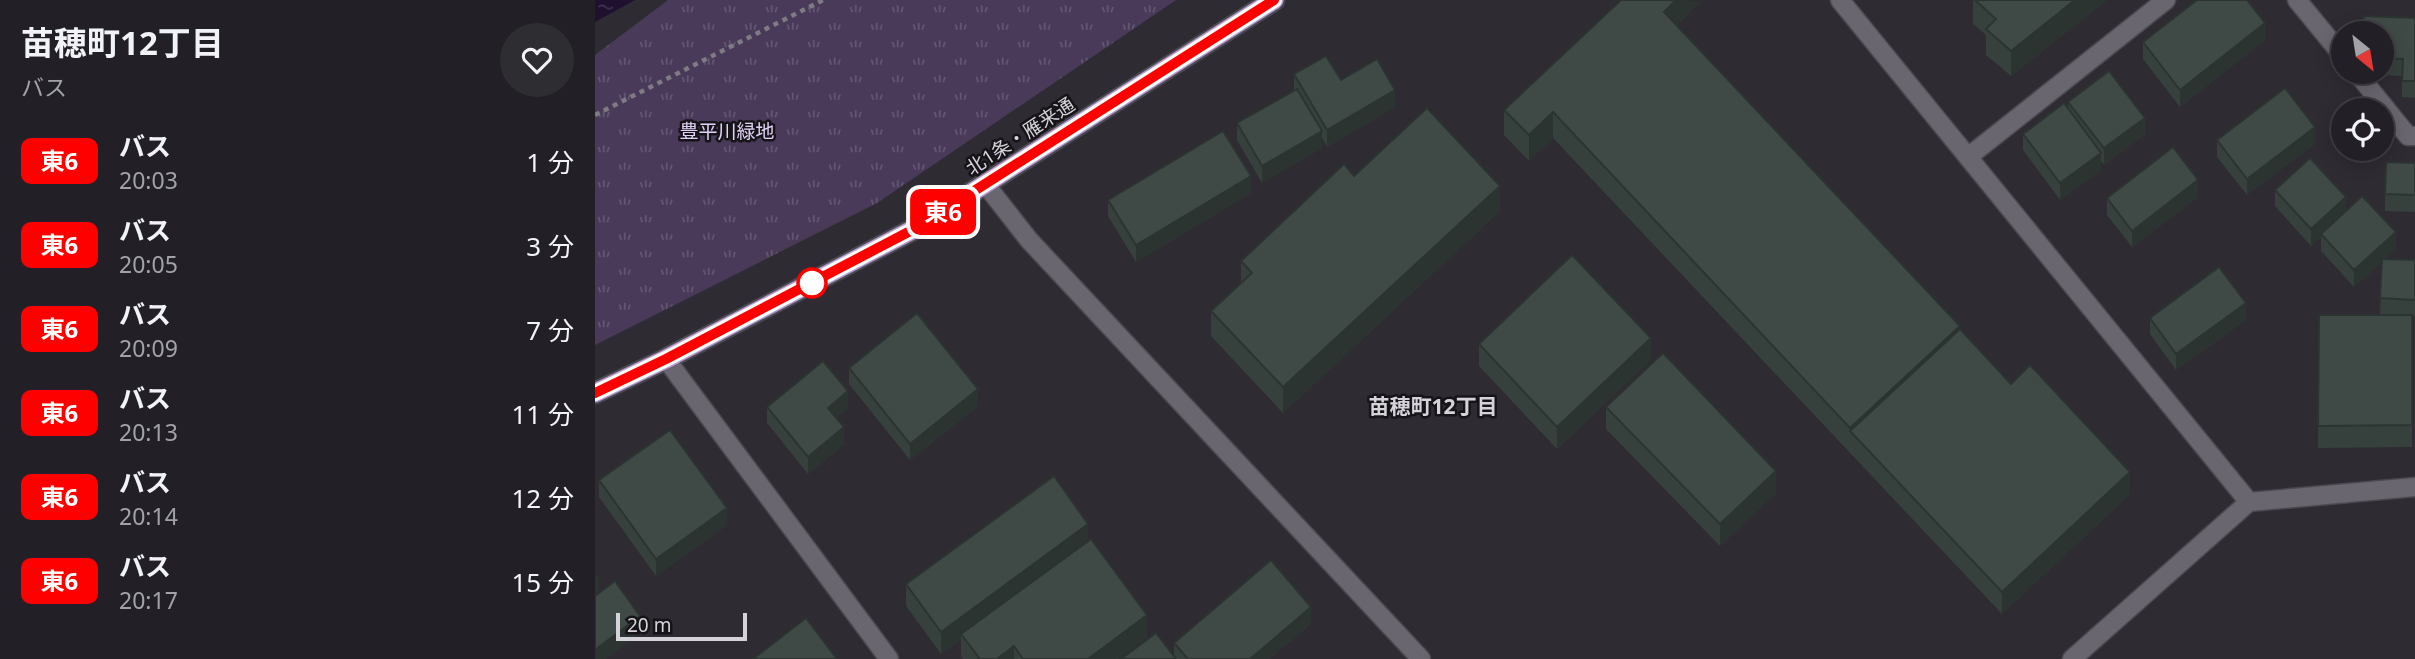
<!DOCTYPE html>
<html lang="ja">
<meta charset="utf-8">
<style>
:root{--surface:#222026;--page:#2e2d32;--text:#f1f3f6;--muted:#a2a3a7;--line:#3f3e43}
body{margin:0;font-family:"Noto Sans","Noto Sans JP",sans-serif;background:var(--page);color:var(--text);height:100vh;display:flex;flex-direction:column;font-size:26px;white-space:nowrap}
*{box-sizing:border-box;margin:0}
p{font-size:23px;color:var(--muted)}
.icon{flex:none;width:38px;height:38px;fill:none;stroke:currentColor;stroke-width:2;stroke-linecap:round;stroke-linejoin:round}
.map{position:relative;flex:1;overflow:hidden}
.drawer{display:flex;flex-direction:column;background:var(--surface);width:595px}
.drawer>*{flex:none}
.badge{padding:0 14px;border-radius:10px;font-size:24px;line-height:46px}
.needle{width:46px;rotate:150deg}
.fabs{position:absolute;left:1736px;top:21px;display:grid;gap:14px}
.fabs a{display:grid;place-items:center;width:63px;height:63px;border-radius:50%;background:var(--surface);box-shadow:0 4px 18px #0003,0 0 0 2px var(--line);font-size:35px}
.scale{position:absolute;left:21px;bottom:18px;width:131px;box-sizing:border-box;padding-left:7px;border:4px solid #d5d3d9;border-top:0;font-size:19px;line-height:24px;white-space:nowrap;color:#d5d3d9;-webkit-text-stroke:5px #161418;paint-order:stroke}
.map>.badge{position:absolute;translate:-50% -50%;box-shadow:0 0 0 4px #fff}
.round{display:grid;place-items:center;flex:none;width:74px;height:74px;border-radius:37px;background:var(--page)}
.headline{display:flex;align-items:center;justify-content:space-between;height:119px;padding:0 21px}
h1{font-size:33px;font-weight:700;line-height:52px}
ul{padding:0;list-style:none}
li{display:flex;align-items:center;gap:21px;height:84px;padding:0 21px}
li div{flex:1}
li b{display:block;font-size:26px}
li em{font-style:normal}
li .badge{min-width:77px;font-weight:700;text-align:center}
main{display:flex;flex:1;min-height:0}
.map>svg:first-child{display:block}
.park{fill:url(#park-tufts)}
.water{fill:url(#water-ripples)}
.lines{fill:none;stroke-linecap:round;stroke-linejoin:round}
.minor-casing{stroke:#4b4950;stroke-width:21}
.trunk-casing{stroke:#4b4950;stroke-width:23}
.path{stroke:#7e7b82;stroke-width:4.5;stroke-dasharray:5 5;stroke-linecap:butt}
.minor{stroke:#6a6670;stroke-width:18}
.trunk{stroke:#b39ad1;stroke-width:19}
.wall{fill:#36403c}
.shaded-wall{fill:#2c3431}
.building{fill:#3f4a46;stroke:#2c3431;stroke-width:2}
.line-casing{stroke:#fff;stroke-width:16}
.line{stroke:#f00;stroke-width:10}
.stop-dot{fill:#fff;stroke:#f00;stroke-width:3.5}
.labels{text-anchor:middle;dominant-baseline:central;stroke-width:5;stroke-linejoin:round;paint-order:stroke}
.park-label{font-size:19px;fill:#e1d1f6;stroke:#161418}
.street-label{font-size:19px;fill:#d5d3d9;stroke:#161418}
.neighbourhood-label{font-size:21px;font-weight:bold;fill:#d5d3d9;stroke:#161418}
</style>
<main>
<section class="drawer">
<div class="headline"><div><h1>苗穂町12丁目</h1><p>バス</p></div><a class="round"><svg class="icon" aria-label="heart" viewBox="0 0 24 24"><path d="M12 20l-8-8c-3-5 5-10 8-4 3-6 11-1 8 4z"/></svg></a></div>
<ul>
<li><span class="badge" style="background:#f00;color:#fff">東6</span><div><b>バス</b><p>20:03</p></div><em>1 分</em></li>
<li><span class="badge" style="background:#f00;color:#fff">東6</span><div><b>バス</b><p>20:05</p></div><em>3 分</em></li>
<li><span class="badge" style="background:#f00;color:#fff">東6</span><div><b>バス</b><p>20:09</p></div><em>7 分</em></li>
<li><span class="badge" style="background:#f00;color:#fff">東6</span><div><b>バス</b><p>20:13</p></div><em>11 分</em></li>
<li><span class="badge" style="background:#f00;color:#fff">東6</span><div><b>バス</b><p>20:14</p></div><em>12 分</em></li>
<li><span class="badge" style="background:#f00;color:#fff">東6</span><div><b>バス</b><p>20:17</p></div><em>15 分</em></li>
</ul>
</section>
<div class="map">
<svg width="1820" height="659" viewBox="0 0 1820 659">
<defs>
<pattern id="park-tufts" width="24" height="20" patternUnits="userSpaceOnUse" patternTransform="scale(1.75)"><rect width="24" height="20" fill="#493a5a"/><path d="M3 7l-1-3M5 7V3M7 7l1-3M15 17l-1-3M17 17v-4M19 17l1-3" fill="none" stroke="#625671"/></pattern>
<pattern id="water-ripples" width="26" height="14" patternUnits="userSpaceOnUse" patternTransform="scale(1.75)"><rect width="26" height="14" fill="#1f102f"/><path d="M2 4q2-2 4 0t4 0M15 11q2-2 4 0t4 0" fill="none" stroke="#3f324d"/></pattern>
</defs>
<rect width="100%" height="100%" fill="#2e2b33"/>
<path class="park" d="M73 0H581L282 203 0 345V55Z"/>
<path class="water" d="M0 0H40L0 22Z"/>
<g class="lines">
<defs>
<g id="minor">
<path d="M1245 0 1654 502"/>
<path d="M1702 0 1748 56"/>
<path d="M1761 72 1813 136H1820"/>
<path d="M1373 157 1571 0"/>
<path d="M391 185 434 240 826 659"/>
<path d="M71 359 294 659"/>
<path d="M1477 659 1654 502 1820 487"/>
</g>
<path id="trunk" d="M0 393 71 359 321 228 679 0"/>
</defs>
<use href="#minor" class="minor-casing"/>
<use href="#trunk" class="trunk-casing"/>
<path class="path" d="M0 115 228 0"/>
<use href="#minor" class="minor"/>
<use href="#trunk" class="trunk"/>
</g>
<g class="wall">
<path d="M1107 0 1082 25 1416 384 1535 494 1407 614 958 138 934 161 909 135V110Z"/>
<path d="M1378 0H1512L1416 76 1391 55V35L1378 24Z"/>
<path d="M1820 18V98L1807 97V76L1783 75V72H1787V33Z"/>
<path d="M1670 40 1585 107 1548 59V42Z"/>
<path d="M699 74 746 80 800 107 732 147 727 138V148L667 183 642 140V123L699 90Z"/>
<path d="M1473 102 1550 134 1509 165 1506 161V170L1465 200 1428 150V134L1473 109Z"/>
<path d="M1622 140 1720 144 1652 195 1622 157Z"/>
<path d="M1820 163V212L1790 211V194Z"/>
<path d="M759 176 905 211 688 413 616 336V311L646 283V261Z"/>
<path d="M1680 190 1751 211 1801 249 1790 259 1820 260V316H1817V447L1723 448 1724 315H1785L1787 262 1759 287 1726 251V237L1716 246 1680 206Z"/>
<path d="M656 193 541 262 513 216V200Z"/>
<path d="M1603 197 1537 247 1512 215V198Z"/>
<path d="M1555 318 1651 320 1581 370 1555 334Z"/>
<path d="M884 344 1056 360 962 449 884 366Z"/>
<path d="M254 368 383 406 315 460 254 384Z"/>
<path d="M172 407 253 408 241 418 249 444 213 474 172 423Z"/>
<path d="M1011 407 1181 493 1125 546 1011 429Z"/>
<path d="M4 480 132 525 61 576 4 497Z"/>
<path d="M493 540 552 637 523 659H368L366 656V639L346 654 311 606V584Z"/>
<path d="M716 624 674 659H526L579 657V643Z"/>
</g>
<g class="shaded-wall">
<path d="M1081 0 1107 1 1069 37V12Z"/>
<path d="M1480 0H1512L1416 76V51Z"/>
<path d="M1670 23V40L1585 107V90Z"/>
<path d="M800 90V107L732 147V130Z"/>
<path d="M958 112V138L934 161V135Z"/>
<path d="M1550 118V134L1509 165V148Z"/>
<path d="M1720 127V144L1652 195V179Z"/>
<path d="M727 131V148L667 183V166Z"/>
<path d="M1506 153V170L1465 200V183Z"/>
<path d="M656 176V193L541 262V245Z"/>
<path d="M1603 180V197L1537 247V231Z"/>
<path d="M905 186V211L688 413V387Z"/>
<path d="M1751 197V213L1726 234V237L1716 246V229Z"/>
<path d="M1801 232V249L1759 287V270Z"/>
<path d="M1651 303V320L1581 370V354Z"/>
<path d="M1365 326V351L1255 431V428Z"/>
<path d="M1056 338V360L962 449V427Z"/>
<path d="M383 389V406L315 460V444Z"/>
<path d="M253 391V408L233 425V408Z"/>
<path d="M249 427V444L213 474V457Z"/>
<path d="M1181 471V493L1125 546V524Z"/>
<path d="M1535 472V494L1407 614V592Z"/>
<path d="M132 508V525L61 576V559Z"/>
<path d="M493 524V546L366 634V639L346 654V632Z"/>
<path d="M4 575V591L0 594V577Z"/>
<path d="M716 607V624L674 659H655Z"/>
<path d="M552 615V637L523 659H493Z"/>
<path d="M45 616V633L11 659H0V650Z"/>
<path d="M419 646V659H402Z"/>
</g>
<g class="building">
<path d="M1026 0H1081L1069 12 1365 326 1255 428 958 112 934 135 909 110Z"/>
<path d="M1380 0H1480L1416 51 1391 29 1401 19Z"/>
<path d="M1602 0H1652L1670 23 1585 90 1548 42Z"/>
<path d="M1769 16 1820 18V81H1807L1808 59 1787 58V33H1769Z"/>
<path d="M731 56 746 80 782 59 800 90 732 130 699 74Z"/>
<path d="M1514 71 1550 118 1509 148 1473 102Z"/>
<path d="M1690 88 1720 127 1652 179 1622 140Z"/>
<path d="M702 89 727 131 667 166 642 123Z"/>
<path d="M1469 103 1506 153 1465 183 1428 134Z"/>
<path d="M832 108 905 186 688 387 616 311 657 273 646 261 749 164 759 176Z"/>
<path d="M628 131 656 176 541 245 513 200Z"/>
<path d="M1578 147 1603 180 1537 231 1512 198Z"/>
<path d="M1715 158 1751 197 1716 229 1680 190Z"/>
<path d="M1791 162 1820 163V195L1790 194Z"/>
<path d="M1767 196 1801 232 1759 270 1726 234Z"/>
<path d="M977 255 1056 338 962 427 884 344Z"/>
<path d="M1787 259 1820 260V300L1785 298Z"/>
<path d="M1624 267 1651 303 1581 354 1555 318Z"/>
<path d="M322 313 383 389 315 444 254 368Z"/>
<path d="M1724 315H1817V425L1723 426Z"/>
<path d="M1365 329 1416 384 1435 365 1535 472 1407 592 1255 431Z"/>
<path d="M1068 353 1181 471 1125 524 1011 407Z"/>
<path d="M228 361 253 391 233 408 249 427 213 457 172 407Z"/>
<path d="M75 430 132 508 61 559 4 480Z"/>
<path d="M459 476 493 524 346 632 311 584Z"/>
<path d="M496 539 552 615 493 659H428L419 646 402 659H385L366 634Z"/>
<path d="M676 560 716 607 655 659H593L579 643Z"/>
<path d="M20 581 45 616 0 650V596Z"/>
<path d="M211 618 242 659H158Z"/>
<path d="M561 633 581 659H526Z"/>
</g>
<g class="lines">
<defs>
<path id="line" d="M0 393 71 359 321 228 679 0"/>
</defs>
<use href="#line" class="line-casing"/>
<use href="#line" class="line"/>
</g>
<circle class="stop-dot" cx="217" cy="283" r="14"/>
<g class="labels">
<g class="park-label">
<text x="132" y="131">豊平川緑地</text>
</g>
<g class="street-label">
<text transform="translate(425 136) rotate(-33)">北1条・雁来通</text>
</g>
<g class="neighbourhood-label">
<text x="838" y="406">苗穂町12丁目</text>
</g>
</g>
</svg>
<div class="fabs">
<a><svg class="needle" viewBox="-14 -14 28 28"><path d="M0-13l5 13h-10z" fill="#e53935"/><path d="M0 13l5-13h-10z" fill="#a2a3a7"/></svg></a>
<a><svg class="icon" aria-label="locate" viewBox="0 0 24 24"><circle cx="12" cy="12" r="6"/><path d="M12 2v4M12 18v4M2 12h4M18 12h4"/></svg></a>
</div>
<div class="scale">20 m</div>
<b class="badge" style="left:348px;top:212px;background:#f00;color:#fff">東6</b>
</div>
</main>
